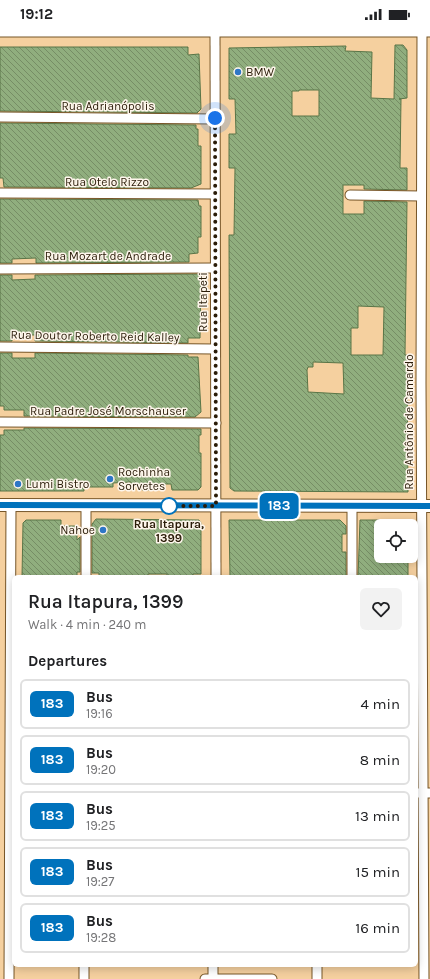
<!DOCTYPE html>
<meta charset="utf-8">
<style>
:root{--surface:#fff;--page:#f2f2f2;--text:#202124;--muted:#757577;--line:#e0e0e0}
body{margin:0;font-family:Karla,sans-serif;background:var(--page);color:var(--text);height:100vh;display:flex;flex-direction:column;font-size:15px;white-space:nowrap}
*{box-sizing:border-box;margin:0}
p{font-size:13px;color:var(--muted)}
.icon{flex:none;width:22px;height:22px;fill:none;stroke:currentColor;stroke-width:2;stroke-linecap:round;stroke-linejoin:round}
.map{position:relative;flex:1;overflow:hidden}
.sheet{position:absolute;left:12px;top:547px;width:406px;height:392px;display:flex;flex-direction:column;background:var(--surface);border-radius:6px;box-shadow:0 2px 10px #0003}
.sheet>*{flex:none}
.badge{padding:0 8px;border-radius:6px;font-size:14px;line-height:26px}
.controls{position:absolute;left:374px;top:491px;display:grid;gap:8px}
.controls a{display:grid;place-items:center;width:44px;height:44px;border-radius:6px;background:var(--surface);box-shadow:0 2px 10px #0003;font-size:20px}
.you{position:absolute;width:20px;height:20px;margin:-10px;border:3px solid #fff;border-radius:50%;background:#1a73e8;box-shadow:0 0 0 6px #1a73e833}
.map>.badge{position:absolute;translate:-50% -50%;box-shadow:0 0 0 2px #fff}
h2{padding:0 16px;font-size:15px;line-height:36px}
.round{display:grid;place-items:center;flex:none;width:42px;height:42px;border-radius:6px;background:var(--page)}
.head{display:flex;align-items:center;justify-content:space-between;height:68px;padding:0 16px}
h1{font-size:19px;font-weight:600;line-height:30px}
ul{padding:0;list-style:none}
li{display:flex;align-items:center;gap:12px;height:50px;margin:0 8px 6px;padding:0 8px;border:2px solid var(--line);border-radius:6px}
li div{flex:1}
li b{display:block;font-size:15px}
li em{font-style:normal}
li .badge{min-width:44px;font-weight:700;text-align:center}
.status{display:flex;justify-content:space-between;align-items:center;height:28px;padding:0 20px;background:var(--surface);direction:ltr}
.status svg{height:11px;fill:currentColor}
.map>svg:first-child{display:block}
.building{fill:url(#building-back-hatch);stroke:#597547;fill-rule:evenodd}
.lines{fill:none;stroke-linecap:round;stroke-linejoin:round}
.minor-casing{stroke:#775628;stroke-width:11}
.tertiary-casing{stroke:#775628;stroke-width:14}
.minor{stroke:#fff;stroke-width:9}
.tertiary{stroke:#fff;stroke-width:12}
.line-casing{stroke:#fff;stroke-width:9}
.line{stroke:#0072bc;stroke-width:6}
.walk{stroke:#2a1c08;stroke-width:4;stroke-dasharray:0 7.2}
.poi-dot{fill:#2e76c6;stroke:#fef6ec;stroke-width:1.5}
.stop-dot{fill:#fff;stroke:#0072bc;stroke-width:2}
.labels{text-anchor:middle;dominant-baseline:central;stroke-width:3;stroke-linejoin:round;paint-order:stroke}
.poi-label{font-size:12px;fill:#2a1c08;stroke:#fef6ec;text-anchor:start}
.street-label{font-size:12px;fill:#2a1c08;stroke:#fef6ec}
.stop-label{font-size:12px;font-weight:bold;fill:#2a1c08;stroke:#fef6ec}
</style>
<div class="status"><b>19:12</b><svg viewBox="0 0 49 12"><path d="M0 12V9h3v3zM5 12V6h3v6zM10 12V3h3v9zM15 12V0h3v12zM26 1h20v11H26zM47 4h2v5h-2z"/></svg></div>
<div class="map">
<svg width="430" height="951" viewBox="0 0 430 951">
<defs>
<pattern id="building-back-hatch" width="6" height="6" patternUnits="userSpaceOnUse"><rect width="6" height="6" fill="#90ae7e"/><path d="M-1 5l2 2M0 0l6 6M5-1l2 2" fill="none" stroke="#768d65"/></pattern>
</defs>
<rect width="100%" height="100%" fill="#f5d09f"/>
<g class="building">
<path d="M395 17H403L407 22V70L399 71H401L400 140H407V162L364 161V157H343V186H364V173L407 174 405 327H407L408 464 234 463 230 460 229 207H234L235 140H229V106H236L235 71H229V20L346 18 345 23 372 24 371 70 394 71ZM299 62H319V88H292V63H299ZM358 278 384 279 383 327H351V300H358ZM313 334 343 335 344 366 308 364 307 342 308 339H313Z"/>
<path d="M0 19H188V27L199 26 201 81 197 85 0 83Z"/>
<path d="M0 95 196 97V101H198V118H201V156L191 160 4 159 3 150H0Z"/>
<path d="M0 171 198 172 199 178H201V209H198V225L189 226V234L36 235V230L12 231V235H0Z"/>
<path d="M201 246 200 310H188V315L35 313V307H12V313H0V247H12V252L35 251V247Z"/>
<path d="M0 325H12V330H35V325L188 327V329H198L201 384 195 389 24 388V382H4V378H0Z"/>
<path d="M24 400 201 401V407H199V425H201V459L198 462H172L171 456H154V462H142V457H131V454L113 455V459H84V463H0V407H4V402H24Z"/>
<path d="M96 491 199 492 201 495V546H193V549H167V546H148V549H99V545H92V496Z"/>
<path d="M26 492H61V498H77V512L80 509V544H77V549H22L23 495Z"/>
<path d="M229 492H340L346 498V506H342V524H346V549H230Z"/>
<path d="M360 492H381V528H408V549H358Z"/>
</g>
<g class="lines">
<defs>
<g id="minor">
<path d="M215 0 216 549"/>
<path d="M0 4H430"/>
<path d="M422 4 421 355 424 951"/>
<path d="M0 89 215 91"/>
<path d="M0 165 214 166"/>
<path d="M350 167 421 168"/>
<path d="M0 241 215 240"/>
<path d="M0 319 215 321"/>
<path d="M0 394 216 395"/>
<path d="M86 549V478"/>
<path d="M352 549V478"/>
<path d="M416 765H430"/>
<path d="M317 937V951"/>
<path d="M9 951 11 477"/>
<path d="M84 951V937"/>
<path d="M205 951H272"/>
<path d="M213 951V937"/>
</g>
<path id="tertiary" d="M0 477 430 478"/>
</defs>
<use href="#minor" class="minor-casing"/>
<use href="#tertiary" class="tertiary-casing"/>
<use href="#minor" class="minor"/>
<use href="#tertiary" class="tertiary"/>
</g>
<g class="lines">
<defs>
<path id="line" d="M0 477 430 478"/>
</defs>
<use href="#line" class="line-casing"/>
<use href="#line" class="line"/>
<path class="walk" d="M169 478H216L215 90"/>
</g>
<g class="poi-dot">
<circle cx="238" cy="44" r="4"/>
<circle cx="110" cy="451" r="4"/>
<circle cx="18" cy="456" r="4"/>
<circle cx="103" cy="502" r="4"/>
</g>
<circle class="stop-dot" cx="169" cy="478" r="8"/>
<g class="labels">
<g class="poi-label">
<text x="246" y="44">BMW</text>
<text x="118" y="444">Rochinha<tspan x="118" dy="14">Sorvetes</tspan></text>
<text x="26" y="456">Lumi Bistro</text>
<text x="95" y="502" text-anchor="end">Nahoe</text>
</g>
<g class="street-label">
<text x="108" y="78">Rua Adrianópolis</text>
<text x="107" y="154">Rua Otelo Rizzo</text>
<text x="108" y="228">Rua Mozart de Andrade</text>
<text transform="translate(203 274) rotate(-90)">Rua Itapeti</text>
<text transform="translate(95 308) rotate(1)">Rua Doutor Roberto Reid Kalley</text>
<text x="108" y="383">Rua Padre José Morschauser</text>
<text transform="translate(409 394) rotate(-90)">Rua Antônio de Camardo</text>
</g>
<g class="stop-label">
<text x="169" y="496">Rua Itapura,<tspan x="169" dy="14">1399</tspan></text>
</g>
</g>
</svg>
<div class="controls">
<a><svg class="icon" aria-label="locate" viewBox="0 0 24 24"><circle cx="12" cy="12" r="6"/><path d="M12 2v4M12 18v4M2 12h4M18 12h4"/></svg></a>
</div>
<div class="you" style="left:215px;top:90px"></div>
<b class="badge" style="left:279px;top:478px;background:#0072bc;color:#fff">183</b>
<section class="sheet">
<div class="head"><div><h1>Rua Itapura, 1399</h1><p>Walk · 4 min · 240 m</p></div><a class="round"><svg class="icon" aria-label="heart" viewBox="0 0 24 24"><path d="M12 20l-8-8c-3-5 5-10 8-4 3-6 11-1 8 4z"/></svg></a></div>
<h2>Departures</h2>
<ul>
<li><span class="badge" style="background:#0072bc;color:#fff">183</span><div><b>Bus</b><p>19:16</p></div><em>4 min</em></li>
<li><span class="badge" style="background:#0072bc;color:#fff">183</span><div><b>Bus</b><p>19:20</p></div><em>8 min</em></li>
<li><span class="badge" style="background:#0072bc;color:#fff">183</span><div><b>Bus</b><p>19:25</p></div><em>13 min</em></li>
<li><span class="badge" style="background:#0072bc;color:#fff">183</span><div><b>Bus</b><p>19:27</p></div><em>15 min</em></li>
<li><span class="badge" style="background:#0072bc;color:#fff">183</span><div><b>Bus</b><p>19:28</p></div><em>16 min</em></li>
</ul>
</section>
</div>
